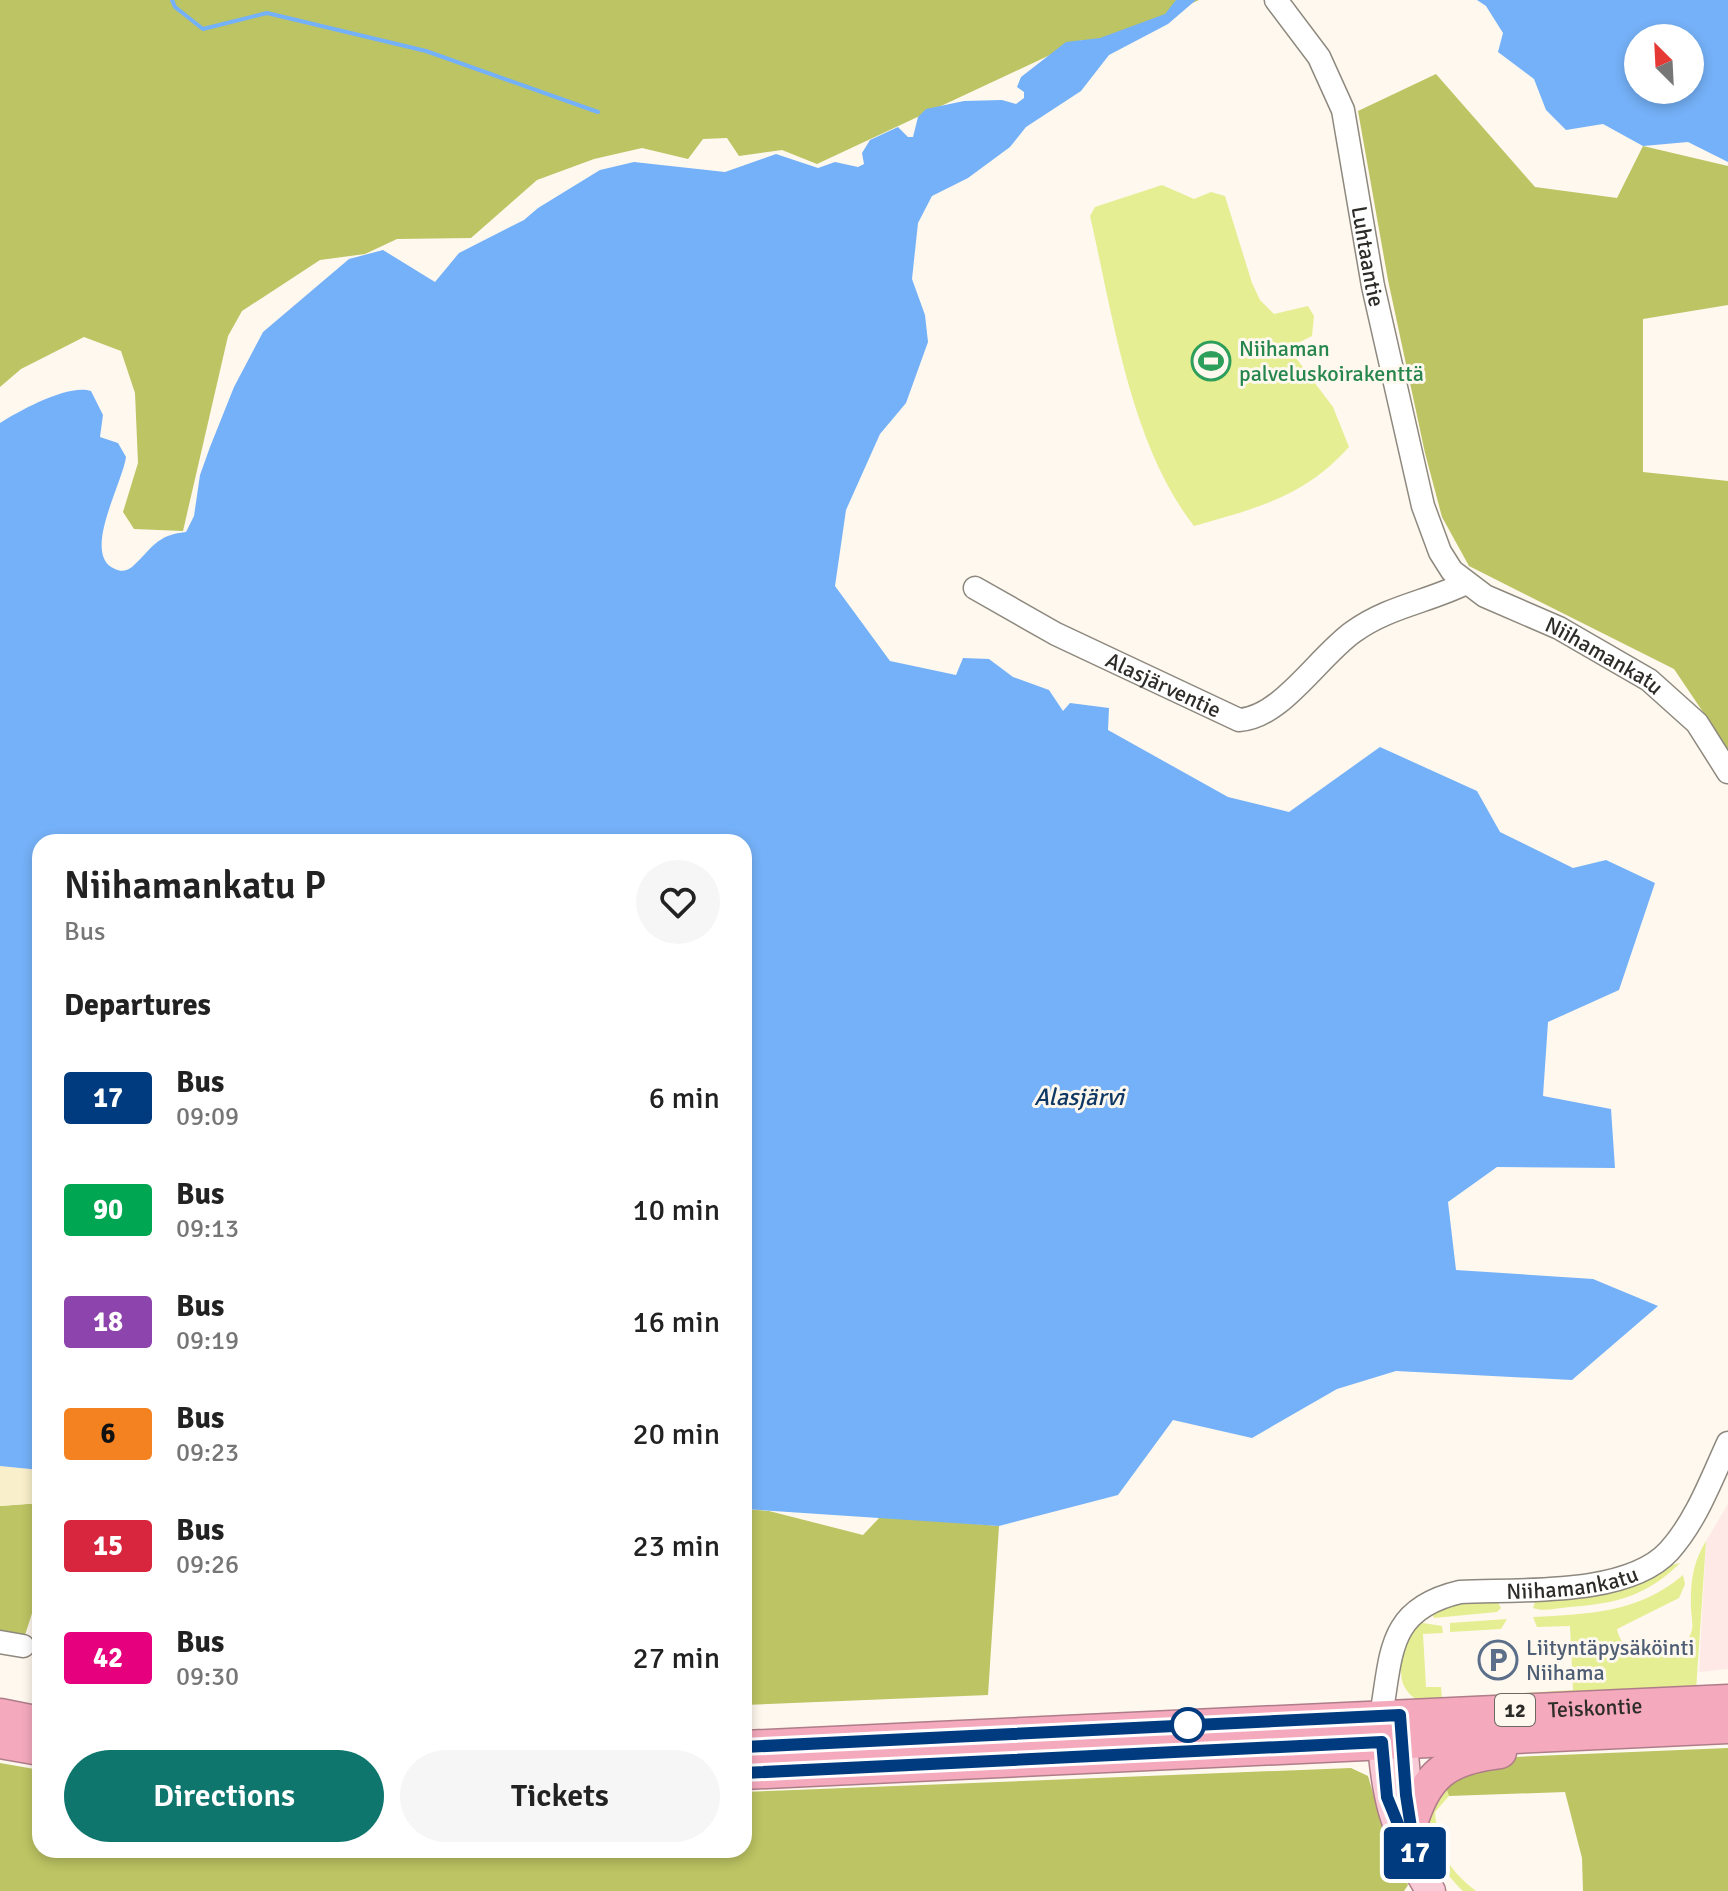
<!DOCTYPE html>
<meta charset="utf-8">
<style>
:root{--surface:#fff;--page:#f6f6f6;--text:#222;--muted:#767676;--accent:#0f766e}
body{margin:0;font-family:Signika,sans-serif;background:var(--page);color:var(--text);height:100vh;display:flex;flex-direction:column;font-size:30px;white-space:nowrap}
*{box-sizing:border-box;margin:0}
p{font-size:26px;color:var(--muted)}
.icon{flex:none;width:44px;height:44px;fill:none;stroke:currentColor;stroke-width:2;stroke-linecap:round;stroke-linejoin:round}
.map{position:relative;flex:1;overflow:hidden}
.side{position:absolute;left:32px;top:834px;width:720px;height:1024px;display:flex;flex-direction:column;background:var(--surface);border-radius:24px;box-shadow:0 4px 12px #0003}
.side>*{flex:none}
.badge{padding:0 16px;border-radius:6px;font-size:28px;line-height:52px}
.needle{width:52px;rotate:336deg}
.tools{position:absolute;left:1624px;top:24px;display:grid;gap:16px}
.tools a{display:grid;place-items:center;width:80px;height:80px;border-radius:50%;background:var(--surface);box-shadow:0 4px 12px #0003;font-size:40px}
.map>.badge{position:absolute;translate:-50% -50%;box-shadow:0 0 0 4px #fff}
h2{padding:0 32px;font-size:30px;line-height:72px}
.round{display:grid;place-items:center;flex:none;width:84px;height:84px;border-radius:42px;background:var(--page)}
.head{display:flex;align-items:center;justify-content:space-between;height:136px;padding:0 32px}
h1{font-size:38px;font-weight:600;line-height:60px}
.button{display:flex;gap:16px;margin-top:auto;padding:16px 32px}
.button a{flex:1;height:92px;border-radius:48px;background:var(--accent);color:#fff;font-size:32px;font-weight:600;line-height:92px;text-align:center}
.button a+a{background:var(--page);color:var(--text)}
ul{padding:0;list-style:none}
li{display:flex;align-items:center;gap:24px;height:112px;padding:0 32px}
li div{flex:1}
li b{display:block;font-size:30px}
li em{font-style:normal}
li .badge{min-width:88px;font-weight:700;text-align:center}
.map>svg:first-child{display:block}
.industrial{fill:#ffe9e6}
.green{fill:#e5ee93}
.forest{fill:#bcc463}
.sand{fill:#f9efca}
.water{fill:#75b1f8;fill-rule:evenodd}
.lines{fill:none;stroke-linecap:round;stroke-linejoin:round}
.stream{stroke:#75b1f8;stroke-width:4}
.minor-casing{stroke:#8e897f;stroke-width:25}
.major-casing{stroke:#af7d89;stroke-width:31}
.highway-casing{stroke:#af7d89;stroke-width:35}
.minor{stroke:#fff;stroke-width:22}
.major{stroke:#f8cbd7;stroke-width:28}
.highway{stroke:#f4a9bd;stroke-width:32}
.line-casing{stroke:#fff;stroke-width:18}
.line{stroke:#003b80;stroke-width:12}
.stop-dot{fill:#fff;stroke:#003b80;stroke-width:4}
.labels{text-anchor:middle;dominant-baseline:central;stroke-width:6;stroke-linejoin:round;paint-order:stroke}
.shield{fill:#fef8ee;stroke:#6c6963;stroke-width:2}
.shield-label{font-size:20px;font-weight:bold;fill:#2e2c28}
.street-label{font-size:22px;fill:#2e2c28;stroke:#fef8ee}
.leisure-label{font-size:22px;fill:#27864d;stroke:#fef8ee;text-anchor:start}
.service-label{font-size:22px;fill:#4e5e75;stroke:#fef8ee;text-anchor:start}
.water-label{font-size:24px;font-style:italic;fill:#0f3865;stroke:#fef8ee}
</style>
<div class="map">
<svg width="1728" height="1891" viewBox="0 0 1728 1891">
<rect width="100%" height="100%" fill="#fef8ee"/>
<path class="industrial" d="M1728 1504V1669L1699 1672 1706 1541Z"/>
<g class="green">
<path d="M1162 185 1194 199 1211 192 1225 196 1252 283 1260 300 1274 314 1308 306 1314 316 1312 336 1296 344 1293 354 1333 407 1349 447C1304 497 1257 508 1194 526 1130 444 1113 315 1090 216L1095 207Z"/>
<path d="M1706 1541 1696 1691 1423 1704C1415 1699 1408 1694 1404 1686 1396 1668 1403 1630 1423 1623L1442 1626 1443 1633 1423 1634 1426 1687H1441L1442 1698 1573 1690 1570 1626 1537 1627 1533 1617C1588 1614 1639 1613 1683 1575L1685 1584 1679 1598 1617 1629C1619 1640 1626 1649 1636 1652 1653 1658 1685 1652 1691 1633 1694 1626 1691 1615 1691 1608 1690 1583 1693 1562 1706 1541Z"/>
<path d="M1680 1563C1648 1595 1616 1604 1570 1607 1558 1608 1543 1612 1533 1608L1536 1599Z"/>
<path d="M1496 1599 1501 1608 1497 1612 1434 1618 1431 1613 1447 1604Z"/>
<path d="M1507 1619 1501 1629 1450 1632V1623Z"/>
<path d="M1442 1776 1449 1796 1435 1812C1438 1849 1446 1868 1476 1891H1463C1446 1874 1420 1844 1423 1818 1424 1805 1436 1788 1442 1776Z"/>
</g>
<g class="forest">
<path d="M0 0H1199L1096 48 1082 40 817 164 782 150 739 156 727 138 703 139 688 159 642 148 594 159 537 180 471 238 397 239 365 254 320 260 242 311 228 336 183 531 134 529 123 512 138 463 135 393 121 351 84 337 21 369 0 387Z"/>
<path d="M1436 74 1535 187 1617 198 1643 146 1728 166V305L1643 319V472L1728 481V749L1674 669 1469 566 1442 517 1425 453 1388 280 1358 111Z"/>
<path d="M40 1503V1601H36L25 1635 0 1630V1506Z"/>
<path d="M744 1509 769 1511 863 1535 881 1516 999 1526 988 1695 744 1705Z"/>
<path d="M1728 1748V1891H1583L1582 1858 1565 1792 1449 1796 1442 1776 1491 1758Z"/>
<path d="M0 1763 40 1770V1850H744V1792L1351 1768 1368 1776 1384 1831 1408 1885 1404 1891H0Z"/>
</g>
<path class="sand" d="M0 1466 40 1470V1503L0 1506Z"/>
<g class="water">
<path d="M1176 0H1196L1168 24 1109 55 1081 91 1026 127 1010 147 968 178 932 196 918 223 912 279 925 315 928 342 906 403 880 434 846 510 835 586 890 661 956 675 963 658 989 659 1013 677 1049 690 1063 711 1070 703 1109 708 1108 730 1228 797 1289 812 1380 747 1477 791 1500 832 1573 868 1606 860 1655 883 1619 990 1548 1022 1543 1096 1611 1109 1615 1168 1497 1167 1448 1202 1456 1270 1593 1279 1658 1306 1572 1380 1396 1371 1337 1389 1252 1438 1173 1420 1118 1495 999 1526 744 1509V842H40V1470L0 1466V423C21 410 68 384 91 391L103 415 100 437 118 443 126 457C122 485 81 555 115 569 121 572 127 571 132 567 153 548 156 535 186 532L194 516 200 475 210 447 234 387 263 332 349 259 383 250 435 282 459 253 524 220 538 208 600 170 634 162 725 172 776 154 818 168 835 162 858 167 864 164 862 153 870 140 898 127 908 137H913L918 117 926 109 964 101 1002 100 1016 104 1024 98V92L1017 87 1021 77 1066 42 1100 38 1165 14Z"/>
<path d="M1477 0H1728V162L1688 142 1643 146 1603 124 1566 130 1546 110 1534 79 1498 52 1503 33 1486 6ZM1638 38H1690V90H1638Z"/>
</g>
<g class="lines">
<path class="stream" d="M172 0 175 7 203 29 267 13 426 51 598 112"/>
<defs>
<g id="minor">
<path id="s1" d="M1276 0 1319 57 1343 110 1373 286 1423 506 1440 552 1452 571 1485 596 1559 628 1649 680 1697 723 1728 772"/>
<path id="s2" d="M975 588 1056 634 1239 720C1281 718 1318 657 1353 632 1389 606 1428 602 1466 583"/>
<path d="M0 1642 23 1646"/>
<path id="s3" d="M1381 1716C1392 1653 1387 1609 1460 1592 1517 1589 1627 1597 1669 1551 1696 1521 1711 1480 1728 1443"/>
</g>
<g id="major">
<path d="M1381 1721C1383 1786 1393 1836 1431 1891"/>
<path d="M1401 1723 1411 1829"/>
</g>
<g id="highway">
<path d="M0 1715 40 1723"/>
<path d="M0 1742 40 1749"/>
<path id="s4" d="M744 1747 1728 1701"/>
<path d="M744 1773 1728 1727"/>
<path d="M1410 1827C1425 1775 1446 1758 1500 1752"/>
</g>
</defs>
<use href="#minor" class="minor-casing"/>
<use href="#major" class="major-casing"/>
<use href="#highway" class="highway-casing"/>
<use href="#minor" class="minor"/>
<use href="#major" class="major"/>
<use href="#highway" class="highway"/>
</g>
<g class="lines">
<defs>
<path id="line" d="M744 1747 1400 1715 1406 1795 1418 1873 1387 1797 1382 1742 744 1773"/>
</defs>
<use href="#line" class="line-casing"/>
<use href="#line" class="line"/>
</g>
<defs>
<symbol id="stadium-ring" viewBox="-11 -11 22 22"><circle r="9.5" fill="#fef8ee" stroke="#2e9e5b" stroke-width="1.5"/><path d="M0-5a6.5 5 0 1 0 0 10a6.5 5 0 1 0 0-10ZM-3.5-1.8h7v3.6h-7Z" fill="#2e9e5b"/></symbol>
<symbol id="parking-ring" viewBox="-11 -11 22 22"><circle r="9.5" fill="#fef8ee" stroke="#5c6f8a" stroke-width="1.5"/><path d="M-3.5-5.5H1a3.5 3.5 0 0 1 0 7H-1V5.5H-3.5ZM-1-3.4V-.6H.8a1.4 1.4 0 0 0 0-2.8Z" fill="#5c6f8a"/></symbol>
</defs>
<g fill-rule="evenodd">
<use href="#stadium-ring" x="1189" y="339" width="44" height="44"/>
<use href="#parking-ring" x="1476" y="1638" width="44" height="44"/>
</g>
<circle class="stop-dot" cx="1188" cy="1725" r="16"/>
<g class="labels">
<rect class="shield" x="1495" y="1694" width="40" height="32" rx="6"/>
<g class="shield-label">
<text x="1515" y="1710">12</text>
</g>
<g class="street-label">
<text stroke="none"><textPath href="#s1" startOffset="278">Luhtaantie</textPath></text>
<text stroke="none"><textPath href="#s1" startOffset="780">Niihamankatu</textPath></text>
<text stroke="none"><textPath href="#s2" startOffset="212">Alasjärventie</textPath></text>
<text stroke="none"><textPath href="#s3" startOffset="274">Niihamankatu</textPath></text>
<text stroke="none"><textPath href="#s4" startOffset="852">Teiskontie</textPath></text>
</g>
<g class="leisure-label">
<text x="1239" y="348">Niihaman<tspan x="1239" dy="25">palveluskoirakenttä</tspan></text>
</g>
<g class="service-label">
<text x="1526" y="1647">Liityntäpysäköinti<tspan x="1526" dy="25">Niihama</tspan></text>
</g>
<g class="water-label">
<text x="1079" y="1097">Alasjärvi</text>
</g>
</g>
</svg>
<div class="tools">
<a><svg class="needle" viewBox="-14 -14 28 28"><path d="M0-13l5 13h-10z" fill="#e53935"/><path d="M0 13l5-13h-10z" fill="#767676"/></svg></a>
</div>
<b class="badge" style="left:1415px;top:1853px;background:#003b80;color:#fff">17</b>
<section class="side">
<div class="head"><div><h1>Niihamankatu P</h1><p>Bus</p></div><a class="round"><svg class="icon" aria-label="heart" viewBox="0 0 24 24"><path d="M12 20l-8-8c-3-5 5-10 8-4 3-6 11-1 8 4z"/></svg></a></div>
<h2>Departures</h2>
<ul>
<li><span class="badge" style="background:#003b80;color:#fff">17</span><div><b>Bus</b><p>09:09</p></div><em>6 min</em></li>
<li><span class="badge" style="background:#00a651;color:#fff">90</span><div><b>Bus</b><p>09:13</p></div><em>10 min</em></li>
<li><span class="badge" style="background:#8e44ad;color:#fff">18</span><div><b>Bus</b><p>09:19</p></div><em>16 min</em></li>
<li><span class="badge" style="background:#f58220;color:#111">6</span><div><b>Bus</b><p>09:23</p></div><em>20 min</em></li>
<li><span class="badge" style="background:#d7263d;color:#fff">15</span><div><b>Bus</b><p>09:26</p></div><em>23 min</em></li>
<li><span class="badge" style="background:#e6007e;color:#fff">42</span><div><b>Bus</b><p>09:30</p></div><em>27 min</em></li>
</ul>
<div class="button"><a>Directions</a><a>Tickets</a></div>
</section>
</div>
